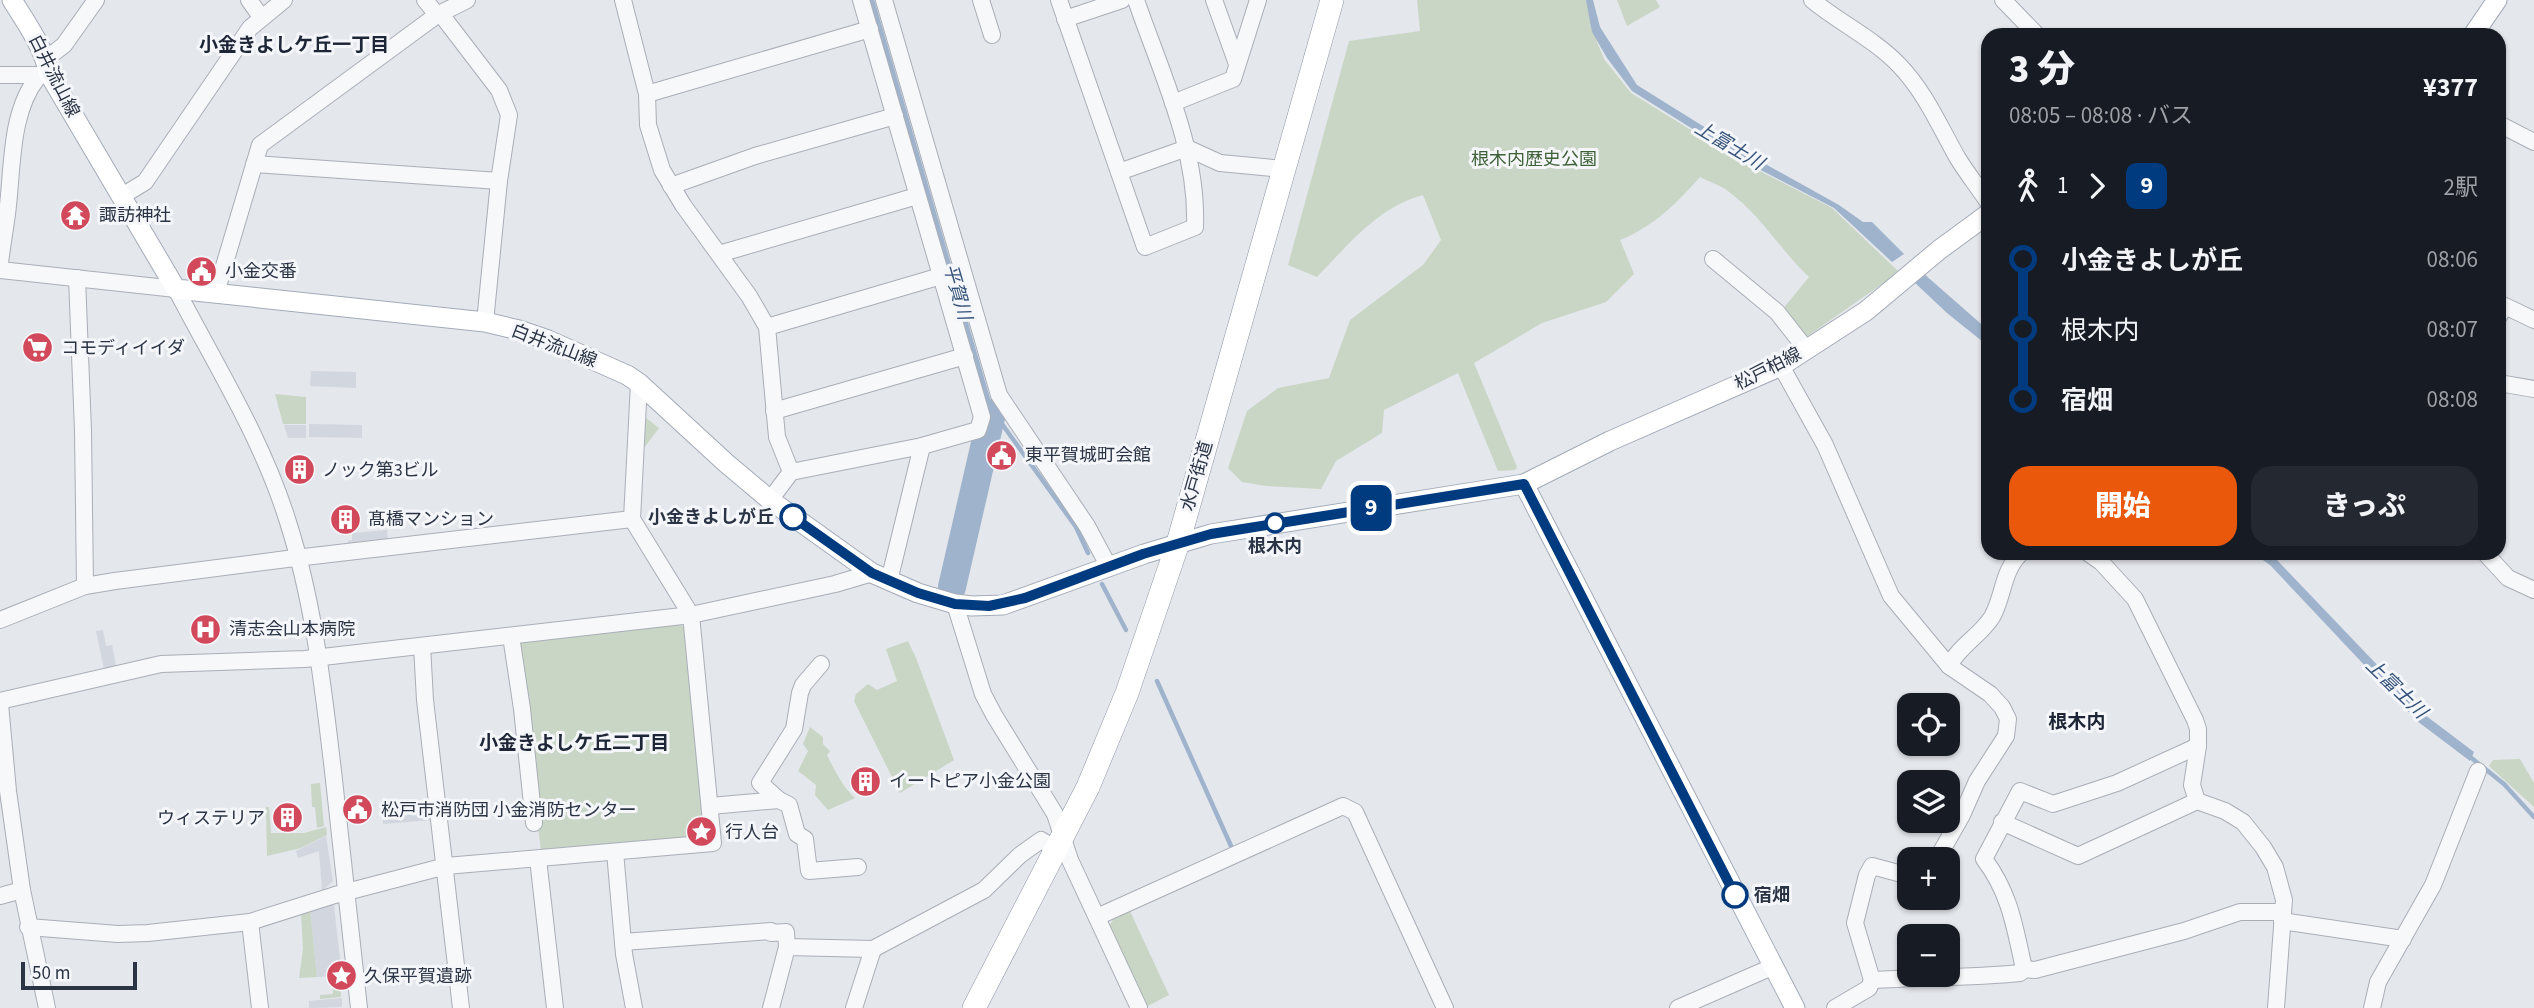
<!DOCTYPE html>
<html lang="ja">
<meta charset="utf-8">
<style>
:root{--surface:#171b24;--page:#242831;--text:#f1f3f6;--muted:#9ea1a6;--accent:#ea580c}
body{margin:0;font-family:"Source Sans 3","Noto Sans JP",sans-serif;background:var(--page);color:var(--text);height:100vh;display:flex;flex-direction:column;font-size:26px;white-space:nowrap}
*{box-sizing:border-box;margin:0}
p{font-size:23px;color:var(--muted)}
.icon{flex:none;width:38px;height:38px;fill:none;stroke:currentColor;stroke-width:2;stroke-linecap:round;stroke-linejoin:round}
.map{position:relative;flex:1;overflow:hidden}
.panel{position:absolute;left:1981px;top:28px;width:525px;height:532px;display:flex;flex-direction:column;background:var(--surface);border-radius:21px;box-shadow:0 2px 5px #0004}
.panel>*{flex:none}
.badge{padding:0 14px;border-radius:10px;font-size:24px;line-height:46px}
.controls{position:absolute;left:1897px;top:693px;display:grid;gap:14px}
.controls a{display:grid;place-items:center;width:63px;height:63px;border-radius:14px;background:var(--surface);box-shadow:0 2px 5px #0004;font-size:35px}
.scale{position:absolute;left:21px;bottom:18px;width:116px;box-sizing:border-box;padding-left:7px;border:4px solid #2b3445;border-top:0;font-size:19px;line-height:24px;white-space:nowrap;color:#2b3445;-webkit-text-stroke:5px #f4f6f9;paint-order:stroke}
.map>.badge{position:absolute;translate:-50% -50%;box-shadow:0 0 0 4px #fff}
.legs{display:flex;align-items:center;gap:10px;height:77px;padding:0 28px;font-size:23px}
.legs p{margin-inline-start:auto}
.headline{display:flex;align-items:center;justify-content:space-between;height:119px;padding:0 28px}
h1{font-size:38px;font-weight:800;line-height:52px}
.action{display:flex;gap:14px;margin-top:auto;padding:14px 28px}
.action a{flex:1;height:80px;border-radius:21px;background:var(--accent);color:#fff;font-size:28px;font-weight:800;line-height:80px;text-align:center}
.action a+a{background:var(--page);color:var(--text)}
ul{padding:0 28px;list-style:none}
li{display:flex;align-items:center;gap:24px;height:70px;font-size:26px}
li i{display:grid;place-items:center;width:10px;height:100%;margin:0 9px;background:currentColor}
li i::after{content:'';width:18px;height:18px;margin:-9px;border:5px solid;border-radius:50%;background:var(--surface)}
li p{margin-inline-start:auto}
li:first-child i{background:linear-gradient(#0000 50%,currentColor 0)}
li:last-child i{background:linear-gradient(currentColor 50%,#0000 0)}
.map>svg:first-child{display:block}
.built{fill:#d2d6de}
.green{fill:#c9d6c5}
.water{fill:#9fb4cc}
.lines{fill:none;stroke-linecap:round;stroke-linejoin:round}
.stream{stroke:#9fb4cc;stroke-width:4.5}
.river{stroke:#9fb4cc;stroke-width:28}
.minor-casing{stroke:#a9aeb7;stroke-width:18}
.major-casing{stroke:#a3abb8;stroke-width:21}
.highway-casing{stroke:#8b94a3;stroke-width:24}
.minor{stroke:#f7f8fa;stroke-width:16}
.major{stroke:#fff;stroke-width:19}
.highway{stroke:#fff;stroke-width:23}
.line-1-casing{stroke:#fff;stroke-width:16}
.line-1{stroke:#003b80;stroke-width:10}
.stop-1-dot{fill:#fff;stroke:#003b80;stroke-width:3.5}
.labels{text-anchor:middle;dominant-baseline:central;stroke-width:6;stroke-linejoin:round;paint-order:stroke}
.street-label{font-size:18px;fill:#2b3445;stroke:#f4f6f9}
.park-label{font-size:18px;fill:#3f6138;stroke:#f4f6f9}
.poi-label{font-size:18px;fill:#2b3445;stroke:#f4f6f9;text-anchor:start}
.stop-label{font-size:18px;font-weight:bold;fill:#2b3445;stroke:#f4f6f9;text-anchor:end}
.neighbourhood-label{font-size:19px;font-weight:bold;fill:#1d2536;stroke:#f4f6f9}
.water-label{font-size:19px;font-style:italic;fill:#34527a;stroke:#f4f6f9}
</style>
<div class="map">
<svg width="2534" height="1008" viewBox="0 0 2534 1008">
<rect width="100%" height="100%" fill="#e4e7ec"/>
<g class="built">
<path d="M311 371 356 372V388L310 386Z"/>
<path d="M309 424 362 425V438L309 437Z"/>
<path d="M284 425H306V438H288Z"/>
<path d="M387 530 388 543 348 546V541L352 540V533Z"/>
<path d="M103 630 106 646 112 645 116 666 104 669 96 631Z"/>
<path d="M432 813V820L383 824V817Z"/>
<path d="M326 836 333 881 322 891 319 851 298 858 296 851Z"/>
<path d="M329 901 334 906 342 976 317 977 310 909Z"/>
<path d="M342 998V1007L309 1008V1001Z"/>
</g>
<g class="green">
<path d="M1417 0H1588L1597 42 1604 59 1631 93 1746 164 1832 208 1899 272 1805 338 1782 310 1809 277C1780 250 1761 215 1729 192 1721 185 1709 182 1700 177 1677 203 1653 227 1620 240L1634 274 1606 302 1542 323 1474 363 1517 467 1515 470 1498 471 1458 373 1384 410 1382 433 1336 461 1321 489 1266 486 1242 482 1228 468 1247 411 1278 388 1329 378 1350 320 1423 265 1441 240 1423 195C1378 207 1348 245 1317 277L1288 265 1349 41 1420 31Z"/>
<path d="M1617 0H1656L1660 7 1627 26Z"/>
<path d="M275 394 306 397V424H283Z"/>
<path d="M645 417 659 428 644 448Z"/>
<path d="M679 623 686 629 710 838 541 851 517 648 523 641Z"/>
<path d="M908 641 916 658 954 760 900 793 854 701 856 694 868 684 877 690 897 681 886 649Z"/>
<path d="M810 727 823 737V744L830 751 827 755C835 771 842 786 855 798L828 810 815 795 816 785 798 771 808 751 803 744Z"/>
<path d="M2520 759 2534 783V807L2489 766 2493 760Z"/>
<path d="M320 783 324 826 317 828 315 807H312L311 784Z"/>
<path d="M266 807H269L271 833H304L326 827 327 835 301 848 267 856Z"/>
<path d="M310 909 317 977 299 978 303 949 301 912Z"/>
<path d="M1129 909 1169 995 1146 1007 1109 926 1116 915Z"/>
<path d="M332 979H340L341 997 320 999V995L333 994Z"/>
</g>
<g class="water">
<path d="M1586 0H1593L1600 27 1637 85 1751 156 1839 205 1863 222H1872L1904 254 1892 262 1834 208 1747 163 1632 91 1607 58 1592 32Z"/>
<path d="M1923 273 1988 330V346L1947 313 1913 281Z"/>
<path d="M2253 553H2269L2277 560 2425 715 2474 752 2470 761 2417 721 2270 565Z"/>
</g>
<g class="lines">
<g class="stream">
<path d="M872 0 992 413 997 417 1076 527 1088 553"/>
<path d="M1102 584 1126 630"/>
<path d="M1157 681 1231 846"/>
<path d="M2469 756 2504 784 2534 817"/>
</g>
<path class="river" d="M952 587 992 413"/>
<defs>
<g id="minor">
<path d="M249 0 261 17"/>
<path d="M425 0 437 15"/>
<path d="M623 0 647 94 648 125 662 170 683 205 749 296 767 327 777 437 791 472 922 446 978 430 982 417 861 0"/>
<path d="M884 0 999 395 1087 526 1109 567"/>
<path d="M981 0 992 35"/>
<path d="M1059 0 1145 247 1195 227C1198 148 1161 73 1136 0"/>
<path d="M1214 0 1237 64"/>
<path d="M1812 0C1840 23 1874 39 1899 65 1925 92 1939 125 1957 157 1966 172 1978 187 1988 202"/>
<path d="M2003 0 2037 35"/>
<path d="M440 13 499 90 509 115 499 181 485 322"/>
<path d="M1065 19 1122 0"/>
<path d="M46 59 64 45 96 0"/>
<path d="M0 75H44"/>
<path d="M647 94 870 29"/>
<path d="M1173 103 1233 79 1258 0"/>
<path d="M2499 124 2534 142"/>
<path d="M254 164 499 181"/>
<path d="M1119 172 1187 148 1220 163 1284 169"/>
<path d="M671 186 755 156 895 116"/>
<path d="M122 196 145 182 250 28 284 0"/>
<path d="M719 254 917 196"/>
<path d="M1713 259 1777 312 1806 349"/>
<path d="M0 263C2 246 5 230 7 214 13 170 9 113 38 77"/>
<path d="M0 270 176 289C216 366 262 438 288 522 314 603 323 687 333 771 341 850 350 929 359 1008"/>
<path d="M77 278 83 431 85 586"/>
<path d="M216 293 260 145 437 15 467 0"/>
<path d="M2499 316 2505 306 2534 320"/>
<path d="M767 327 941 276"/>
<path d="M1781 366 1825 445 1891 596 1949 666 1990 694 2002 707 2008 719 2006 736 1977 781 1962 815 1937 859"/>
<path d="M2499 383 2534 389"/>
<path d="M774 411 965 356"/>
<path d="M770 500 791 472"/>
<path d="M2088 553 2101 562 2135 599 2195 720 2198 729V746L2192 785 2197 801 2225 811 2243 822 2263 847 2275 867 2284 900 2276 1008"/>
<path d="M2485 553 2508 578 2534 590"/>
<path d="M889 581 922 446"/>
<path d="M955 604 983 694 994 715 1055 814 1070 860 1139 1008"/>
<path d="M0 620 85 586 115 581 287 559 632 519"/>
<path d="M511 636 522 709 534 823"/>
<path d="M422 646 425 700 461 1008"/>
<path d="M1949 666C1959 646 1980 636 1992 617 2004 596 2002 571 2021 553"/>
<path d="M0 701 161 664 305 659 691 615 835 584 872 573"/>
<path d="M0 704 8 791 22 890 47 1008"/>
<path d="M779 800 760 783 794 729 800 693 803 685 821 664"/>
<path d="M710 806 779 800 789 805 797 834 805 839 809 871 858 867"/>
<path d="M2002 822 2078 856 2197 801"/>
<path d="M615 852 624 954 634 1008"/>
<path d="M538 859 555 1008"/>
<path d="M0 896 22 890"/>
<path d="M1097 917 1343 806 1355 812 1445 1008"/>
<path d="M2282 921 2403 939"/>
<path d="M250 922 260 1008"/>
<path d="M28 927 118 934 148 933 250 922 335 895 446 866 713 843 691 615 632 519 639 383"/>
<path d="M623 942 771 931V933L786 932 787 947 873 949 984 890 1020 855 1041 840 1056 849"/>
<path d="M2024 969C2015 928 2010 893 1984 859L2020 791 2053 804 2117 783 2198 746"/>
<path d="M1872 980C1922 977 1971 978 2020 973L2024 969 2035 970 2184 931 2240 912H2283"/>
<path d="M771 1008 787 947"/>
<path d="M854 1008 873 949"/>
<path d="M1678 1008 1772 967"/>
<path d="M1835 1008 1869 988 1872 980 1855 923 1867 875 1872 866 1898 873H1909"/>
<path d="M2372 1008 2378 982 2433 885 2478 771"/>
</g>
<g id="major">
<path d="M12 0C27 24 43 46 49 74L176 289 485 322 519 330 548 340 627 375 639 383 726 463 770 500 872 573 918 593 955 604 972 606 1003 605 1144 554 1211 534 1524 484 1610 441 1781 366 1866 311 1939 250 1988 214"/>
<path d="M2473 35 2497 0"/>
<path d="M1524 484 1795 1008"/>
</g>
<path id="highway" d="M974 1008 1088 787 1127 693 1178 543 1332 0"/>
</defs>
<use href="#minor" class="minor-casing"/>
<use href="#major" class="major-casing"/>
<use href="#highway" class="highway-casing"/>
<use href="#minor" class="minor"/>
<use href="#major" class="major"/>
<use href="#highway" class="highway"/>
</g>
<g class="lines">
<defs>
<path id="line-1" d="M793 517 872 573 918 593 955 604 989 606 1025 598 1143 554 1211 534 1524 484 1735 895"/>
</defs>
<use href="#line-1" class="line-1-casing"/>
<use href="#line-1" class="line-1"/>
</g>
<defs>
<symbol id="temple-disc" viewBox="-11 -11 22 22"><circle r="9.5" fill="#d1495b" stroke="#f4f6f9"/><path d="M0-6L5-2H3V0L6.5 2.5H4V6H1.5V3h-3V6H-4V2.5H-6.5L-3 0V-2H-5Z" fill="#fff"/></symbol>
<symbol id="civic-disc" viewBox="-11 -11 22 22"><circle r="9.5" fill="#d1495b" stroke="#f4f6f9"/><path d="M-.6-6.5H3V-4.5H.6V-3L4-1V1h2V6H-6V1h2V-1L-.6-3ZM-1.2 2.5V6h2.4V2.5Z" fill="#fff"/></symbol>
<symbol id="supermarket-disc" viewBox="-11 -11 22 22"><circle r="9.5" fill="#d1495b" stroke="#f4f6f9"/><path d="M-6-5.5h2.5l.6 2H6L4.5 2H-2.5L-4.4-4H-6ZM-1.5 3.2a1.3 1.3 0 1 0 .1 0ZM3 3.2a1.3 1.3 0 1 0 .1 0Z" fill="#fff"/></symbol>
<symbol id="building-disc" viewBox="-11 -11 22 22"><circle r="9.5" fill="#d1495b" stroke="#f4f6f9"/><path d="M-4-6H4V6H1V3H-1V6H-4ZM-2.5-4.3h1.7v1.8h-1.7ZM.8-4.3h1.7v1.8H.8ZM-2.5-1h1.7V.8h-1.7ZM.8-1h1.7V.8H.8Z" fill="#fff"/></symbol>
<symbol id="hospital-disc" viewBox="-11 -11 22 22"><circle r="9.5" fill="#d1495b" stroke="#f4f6f9"/><path d="M-5-5h3v3.5h4V-5h3V5h-3V1.5h-4V5h-3Z" fill="#fff"/></symbol>
<symbol id="sight-disc" viewBox="-11 -11 22 22"><circle r="9.5" fill="#d1495b" stroke="#f4f6f9"/><path d="M0-6L1.8-2.2L6-1.7L2.9 1.2L3.7 5.4L0 3.3L-3.7 5.4L-2.9 1.2L-6-1.7L-1.8-2.2Z" fill="#fff"/></symbol>
</defs>
<g fill-rule="evenodd">
<use href="#temple-disc" x="58" y="198" width="35" height="35"/>
<use href="#civic-disc" x="184" y="254" width="35" height="35"/>
<use href="#supermarket-disc" x="20" y="330" width="35" height="35"/>
<use href="#civic-disc" x="984" y="438" width="35" height="35"/>
<use href="#building-disc" x="282" y="452" width="35" height="35"/>
<use href="#building-disc" x="328" y="502" width="35" height="35"/>
<use href="#hospital-disc" x="188" y="612" width="35" height="35"/>
<use href="#building-disc" x="848" y="764" width="35" height="35"/>
<use href="#civic-disc" x="340" y="792" width="35" height="35"/>
<use href="#building-disc" x="270" y="800" width="35" height="35"/>
<use href="#sight-disc" x="684" y="814" width="35" height="35"/>
<use href="#sight-disc" x="324" y="958" width="35" height="35"/>
</g>
<g class="stop-1-dot">
<circle cx="793" cy="517" r="12"/>
<circle cx="1275" cy="523" r="9"/>
<circle cx="1735" cy="895" r="12"/>
</g>
<g class="labels">
<g class="street-label">
<text transform="translate(54 76) rotate(63)">白井流山線</text>
<text transform="translate(554 346) rotate(21)">白井流山線</text>
<text transform="translate(1768 369) rotate(-27)">松戸柏線</text>
<text transform="translate(1197 476) rotate(-74)">水戸街道</text>
</g>
<g class="park-label">
<text x="1534" y="159">根木内歴史公園</text>
</g>
<g class="poi-label">
<text x="99" y="215">諏訪神社</text>
<text x="225" y="271">小金交番</text>
<text x="61" y="348">コモディイイダ</text>
<text x="1025" y="455">東平賀城町会館</text>
<text x="322" y="470">ノック第3ビル</text>
<text x="368" y="519">髙橋マンション</text>
<text x="229" y="629">清志会山本病院</text>
<text x="889" y="781">イートピア小金公園</text>
<text x="381" y="810">松戸市消防団 小金消防センター</text>
<text x="265" y="818" text-anchor="end">ウィステリア</text>
<text x="725" y="832">行人台</text>
<text x="364" y="976">久保平賀遺跡</text>
</g>
<g class="stop-label">
<text x="774" y="517">小金きよしが丘</text>
<text x="1275" y="546" text-anchor="middle">根木内</text>
<text x="1754" y="895" text-anchor="start">宿畑</text>
</g>
<g class="neighbourhood-label">
<text x="294" y="45">小金きよしケ丘一丁目</text>
<text x="2077" y="722">根木内</text>
<text x="574" y="743">小金きよしケ丘二丁目</text>
</g>
<g class="water-label">
<text transform="translate(1729 146) rotate(31)">上富士川</text>
<text transform="translate(957 292) rotate(74)">平賀川</text>
<text transform="translate(2396 689) rotate(44)">上富士川</text>
</g>
</g>
</svg>
<div class="controls">
<a><svg class="icon" aria-label="locate" viewBox="0 0 24 24"><circle cx="12" cy="12" r="6"/><path d="M12 2v4M12 18v4M2 12h4M18 12h4"/></svg></a>
<a><svg class="icon" aria-label="layers" viewBox="0 0 24 24"><path d="M12 4l9 5-9 5-9-5zM3 14l9 5 9-5"/></svg></a>
<a>+</a>
<a>−</a>
</div>
<div class="scale">50 m</div>
<b class="badge" style="left:1371px;top:508px;background:#003b80;color:#fff">9</b>
<section class="panel">
<div class="headline"><div><h1>3 分</h1><p>08:05 – 08:08 · バス</p></div><b>¥377</b></div>
<div class="legs"><svg class="icon" aria-label="walk" viewBox="0 0 24 24"><circle cx="13" cy="4" r="2"/><path d="M13 8l-2 6 4 7M11 14l-3 7M7 12l3-4h3l4 4"/></svg>1<svg class="icon" aria-label="forward" viewBox="0 0 24 24"><path d="M9 5l7 7-7 7"/></svg><b class="badge" style="background:#003b80;color:#fff">9</b><p>2駅</p></div>
<ul>
<li><i style="color:#003b80"></i><b>小金きよしが丘</b><p>08:06</p></li>
<li><i style="color:#003b80"></i><span>根木内</span><p>08:07</p></li>
<li><i style="color:#003b80"></i><b>宿畑</b><p>08:08</p></li>
</ul>
<div class="action"><a>開始</a><a>きっぷ</a></div>
</section>
</div>
